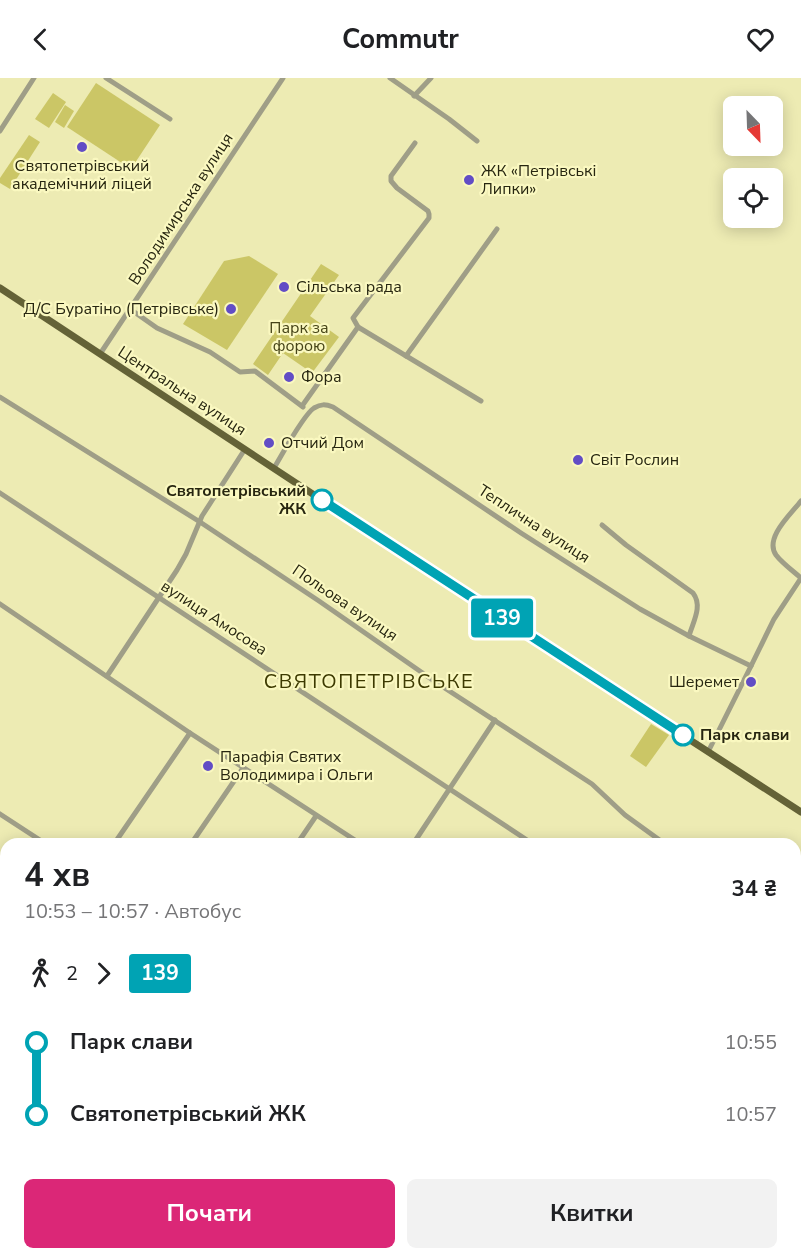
<!DOCTYPE html>
<html lang="uk">
<meta charset="utf-8">
<style>
:root{--surface:#fff;--page:#f2f2f2;--text:#202124;--muted:#757577;--accent:#db2777}
body{margin:0;font-family:"Nunito Sans",sans-serif;background:var(--page);color:var(--text);height:100vh;display:flex;flex-direction:column;font-size:22px;white-space:nowrap}
*{box-sizing:border-box;margin:0}
p{font-size:20px;color:var(--muted)}
.icon{flex:none;width:33px;height:33px;fill:none;stroke:currentColor;stroke-width:2;stroke-linecap:round;stroke-linejoin:round}
.map{position:relative;flex:1;overflow:hidden}
.side{position:absolute;left:0px;top:760px;width:801px;height:422px;display:flex;flex-direction:column;background:var(--surface);border-radius:18px 18px 0 0;box-shadow:0 3px 15px #0003}
.side>*{flex:none}
.badge{padding:0 12px;border-radius:4px;font-size:21px;line-height:39px}
.needle{width:39px;rotate:157deg}
.buttons{position:absolute;left:723px;top:18px;display:grid;gap:12px}
.buttons a{display:grid;place-items:center;width:60px;height:60px;border-radius:9px;background:var(--surface);box-shadow:0 3px 15px #0003;font-size:30px}
.map>.badge{position:absolute;translate:-50% -50%;box-shadow:0 0 0 3px #fff}
.legs{display:flex;align-items:center;gap:9px;height:66px;padding:0 24px;font-size:20px}
.legs p{margin-inline-start:auto}
.overview{display:flex;align-items:center;justify-content:space-between;height:102px;padding:0 24px}
h1{font-size:33px;font-weight:700;line-height:45px}
.action{display:flex;gap:12px;margin-top:auto;padding:12px 24px}
.action a{flex:1;height:69px;border-radius:9px;background:var(--accent);color:#fff;font-size:24px;font-weight:700;line-height:69px;text-align:center}
.action a+a{background:var(--page);color:var(--text)}
ul{padding:0 24px;list-style:none}
li{display:flex;align-items:center;gap:21px;height:72px;font-size:22px}
li i{display:grid;place-items:center;width:9px;height:100%;margin:0 8px;background:currentColor}
li i::after{content:'';width:15px;height:15px;margin:-8px;border:4px solid;border-radius:50%;background:var(--surface)}
li p{margin-inline-start:auto}
li:first-child i{background:linear-gradient(#0000 50%,currentColor 0)}
li:last-child i{background:linear-gradient(currentColor 50%,#0000 0)}
header{display:flex;justify-content:space-between;align-items:center;height:78px;padding:0 24px;background:var(--surface);font-size:27px;font-weight:700}
.map>svg:first-child{display:block}
.green{fill:#cbc666}
.forest{fill:#b0aa40}
.lines{fill:none;stroke-linecap:round;stroke-linejoin:round}
.minor{stroke:#9f9e87;stroke-width:5}
.major{stroke:#646237;stroke-width:7}
.line-1-casing{stroke:#fff;stroke-width:14}
.line-1{stroke:#00a3b4;stroke-width:9}
.poi-dot{fill:#624dc5;stroke:#faf8c0;stroke-width:2}
.stop-1-dot{fill:#fff;stroke:#00a3b4;stroke-width:3}
.labels{text-anchor:middle;dominant-baseline:central;stroke-width:4.5;stroke-linejoin:round;paint-order:stroke}
.poi-label{font-size:16px;fill:#272610;stroke:#faf8c0;text-anchor:start}
.street-label{font-size:16px;fill:#272610;stroke:#faf8c0}
.park-label{font-size:16px;fill:#464418;stroke:#faf8c0}
.stop-label{font-size:16px;font-weight:bold;fill:#272610;stroke:#faf8c0;text-anchor:end}
.quarter-label{font-size:20px;letter-spacing:1.5px;fill:#3d3a01;stroke:#faf8c0}
</style>
<header><svg class="icon" aria-label="back" viewBox="0 0 24 24"><path d="M15 5l-7 7 7 7"/></svg>Commutr<svg class="icon" aria-label="heart" viewBox="0 0 24 24"><path d="M12 20l-8-8c-3-5 5-10 8-4 3-6 11-1 8 4z"/></svg></header>
<div class="map">
<svg width="801" height="1181" viewBox="0 0 801 1181">
<rect width="100%" height="100%" fill="#edebb3"/>
<g class="green">
<path d="M96 5 160 47 131 91 67 49Z"/>
<path d="M53 15 66 24 49 50 35 41Z"/>
<path d="M65 27 74 33 64 50 55 44Z"/>
<path d="M29 57 40 64 10 111 0 105V100Z"/>
<path d="M249 178 278 196 227 272 183 246 224 183Z"/>
<path d="M321 186 339 197 310 238 339 259 312 295 283 275 268 297 253 286Z"/>
<path d="M651 646 669 657 646 689 630 678Z"/>
</g>
<path class="forest" d="M0 897 6 901V924L0 920Z"/>
<g class="lines">
<g class="minor">
<path d="M106 0 170 41"/>
<path d="M390 0 449 41 477 63"/>
<path d="M414 18 431 0"/>
<path d="M0 53 34 0"/>
<path d="M130 231 157 250 210 274 240 294 255 293 303 329"/>
<path d="M358 249 353 240 429 140V136L428 133 397 110 391 103V98L415 65"/>
<path d="M100 276 283 0"/>
<path d="M406 278 497 151"/>
<path d="M0 319 200 444 319 523 437 605 592 706 625 737 665 766"/>
<path d="M302 328 358 249 481 323"/>
<path d="M274 390C282 377 303 337 314 330 321 326 325 326 333 329L521 455 640 531 689 558 751 588 708 674"/>
<path d="M0 415 533 766"/>
<path d="M801 423C791 436 764 460 776 477 782 485 793 493 801 500"/>
<path d="M602 447 626 467 693 515C703 528 693 544 689 558"/>
<path d="M0 526 190 655 361 766"/>
<path d="M751 588 774 541 801 500"/>
<path d="M107 598 177 492 186 476 202 438 245 371"/>
<path d="M0 736 46 766"/>
<path d="M114 766 190 655"/>
<path d="M191 766 243 690"/>
<path d="M297 766 316 738"/>
<path d="M413 766 495 642"/>
<path d="M795 857 801 862"/>
<path d="M795 921 801 913"/>
<path d="M795 970 801 974"/>
<path d="M795 1082 801 1086"/>
</g>
<path class="major" d="M0 210 422 488 801 734"/>
</g>
<g class="lines">
<defs>
<path id="line-1" d="M322 422 683 657"/>
</defs>
<use href="#line-1" class="line-1-casing"/>
<use href="#line-1" class="line-1"/>
</g>
<g class="poi-dot">
<circle cx="82" cy="69" r="6"/>
<circle cx="469" cy="102" r="6"/>
<circle cx="284" cy="209" r="6"/>
<circle cx="231" cy="231" r="6"/>
<circle cx="289" cy="299" r="6"/>
<circle cx="269" cy="365" r="6"/>
<circle cx="578" cy="382" r="6"/>
<circle cx="751" cy="604" r="6"/>
<circle cx="208" cy="688" r="6"/>
</g>
<g class="stop-1-dot">
<circle cx="322" cy="422" r="10"/>
<circle cx="683" cy="657" r="10"/>
</g>
<g class="labels">
<g class="poi-label">
<text x="82" y="88" text-anchor="middle">Святопетрівський<tspan x="82" dy="18">академічний ліцей</tspan></text>
<text x="481" y="93">ЖК «Петрівські<tspan x="481" dy="18">Липки»</tspan></text>
<text x="296" y="209">Сільська рада</text>
<text x="219" y="231" text-anchor="end">Д/С Буратіно (Петрівське)</text>
<text x="301" y="299">Фора</text>
<text x="281" y="365">Отчий Дом</text>
<text x="590" y="382">Світ Рослин</text>
<text x="739" y="604" text-anchor="end">Шеремет</text>
<text x="220" y="679">Парафія Святих<tspan x="220" dy="18">Володимира і Ольги</tspan></text>
</g>
<g class="street-label">
<text transform="translate(181 131) rotate(-57)">Володимирська вулиця</text>
<text transform="translate(182 313) rotate(33)">Центральна вулиця</text>
<text transform="translate(534 446) rotate(33)">Теплична вулиця</text>
<text transform="translate(345 525) rotate(34)">Польова вулиця</text>
<text transform="translate(214 540) rotate(33)">вулиця Амосова</text>
</g>
<g class="park-label">
<text x="299" y="250">Парк за<tspan x="299" dy="18">форою</tspan></text>
</g>
<g class="stop-label">
<text x="306" y="413">Святопетрівський<tspan x="306" dy="18">ЖК</tspan></text>
<text x="700" y="657" text-anchor="start">Парк слави</text>
</g>
<g class="quarter-label">
<text x="369" y="603">СВЯТОПЕТРІВСЬКЕ</text>
</g>
</g>
</svg>
<div class="buttons">
<a><svg class="needle" viewBox="-14 -14 28 28"><path d="M0-13l5 13h-10z" fill="#e53935"/><path d="M0 13l5-13h-10z" fill="#757577"/></svg></a>
<a><svg class="icon" aria-label="locate" viewBox="0 0 24 24"><circle cx="12" cy="12" r="6"/><path d="M12 2v4M12 18v4M2 12h4M18 12h4"/></svg></a>
</div>
<b class="badge" style="left:502px;top:540px;background:#00a3b4;color:#fff">139</b>
<section class="side">
<div class="overview"><div><h1>4 хв</h1><p>10:53 – 10:57 · Автобус</p></div><b>34 ₴</b></div>
<div class="legs"><svg class="icon" aria-label="walk" viewBox="0 0 24 24"><circle cx="13" cy="4" r="2"/><path d="M13 8l-2 6 4 7M11 14l-3 7M7 12l3-4h3l4 4"/></svg>2<svg class="icon" aria-label="forward" viewBox="0 0 24 24"><path d="M9 5l7 7-7 7"/></svg><b class="badge" style="background:#00a3b4;color:#fff">139</b></div>
<ul>
<li><i style="color:#00a3b4"></i><b>Парк слави</b><p>10:55</p></li>
<li><i style="color:#00a3b4"></i><b>Святопетрівський ЖК</b><p>10:57</p></li>
</ul>
<div class="action"><a>Почати</a><a>Квитки</a></div>
</section>
</div>
